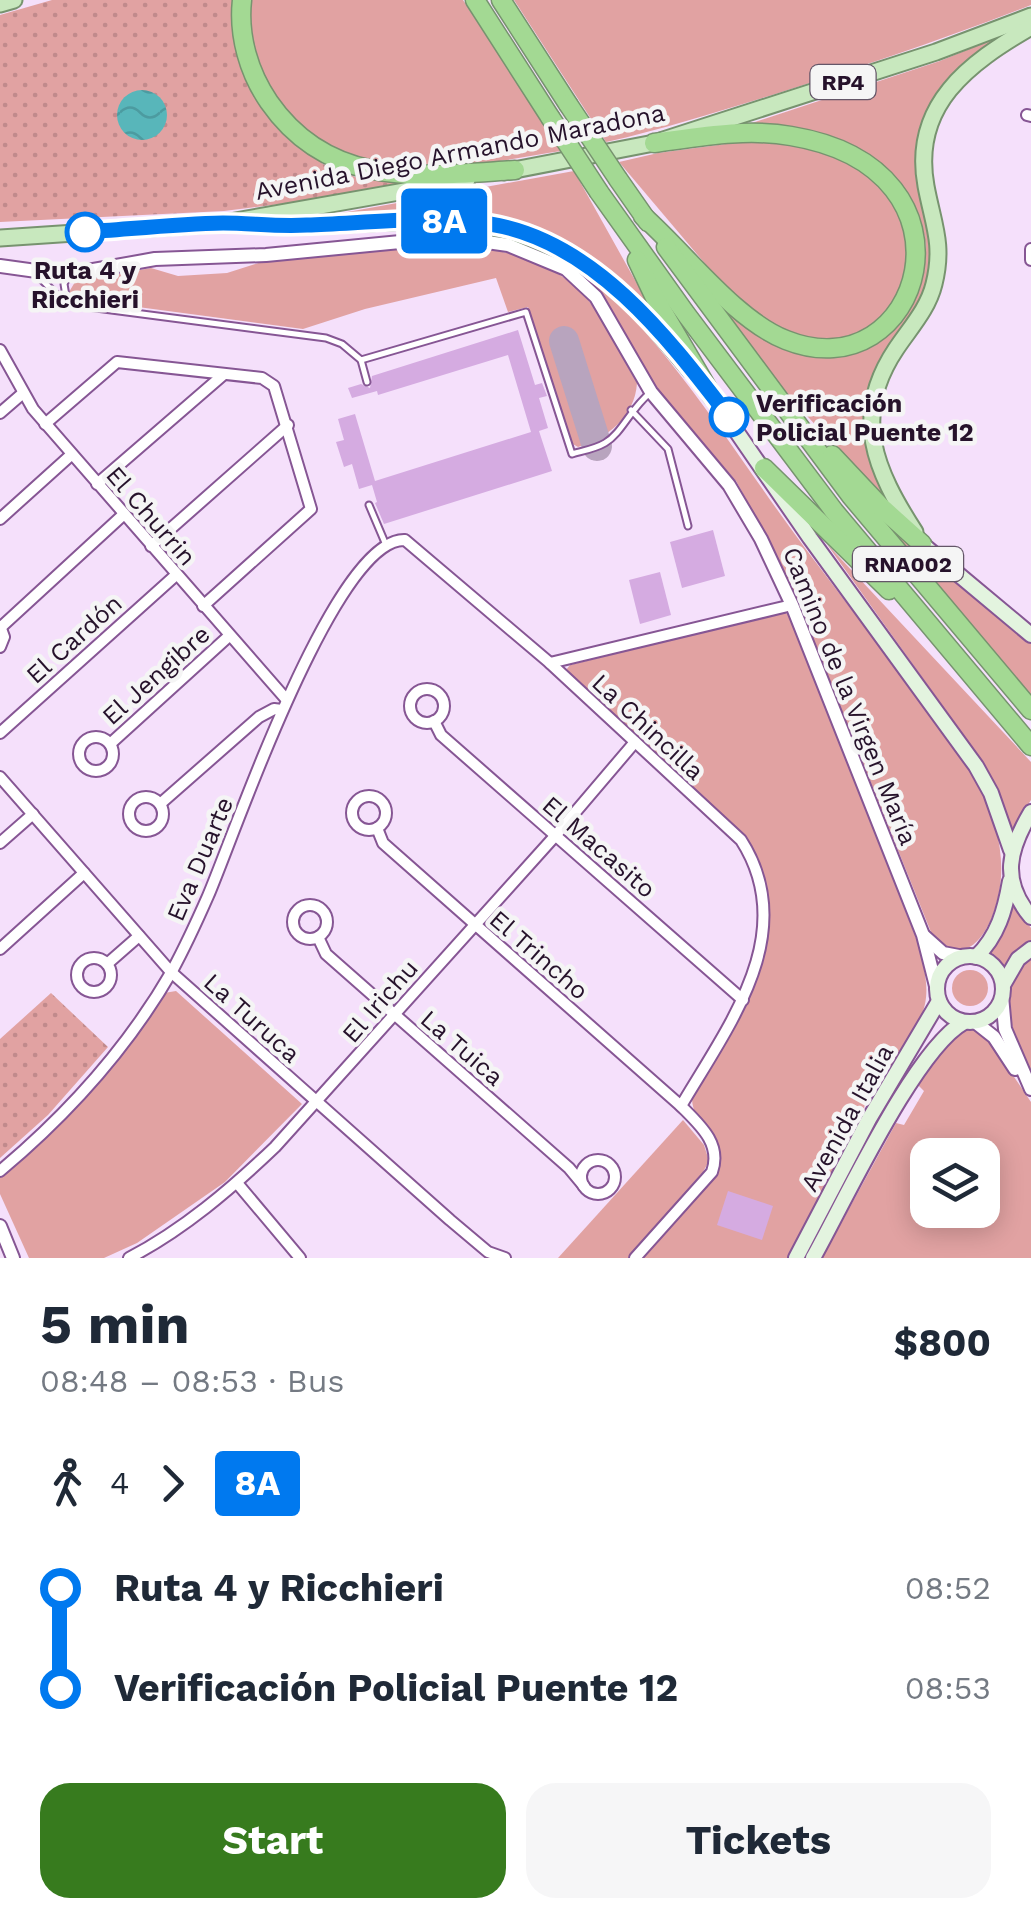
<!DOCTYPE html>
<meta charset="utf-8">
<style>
:root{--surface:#fff;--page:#f6f6f7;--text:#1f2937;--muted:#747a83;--accent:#377b1e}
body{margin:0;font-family:"Work Sans",sans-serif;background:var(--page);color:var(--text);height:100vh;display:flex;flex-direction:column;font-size:38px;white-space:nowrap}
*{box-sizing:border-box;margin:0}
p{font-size:32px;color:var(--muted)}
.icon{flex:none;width:55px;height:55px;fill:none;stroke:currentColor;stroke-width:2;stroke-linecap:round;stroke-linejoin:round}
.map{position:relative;height:1258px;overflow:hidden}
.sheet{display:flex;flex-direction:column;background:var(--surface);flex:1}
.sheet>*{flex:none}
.badge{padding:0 20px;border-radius:8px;font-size:35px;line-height:65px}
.tools{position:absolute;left:910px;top:1138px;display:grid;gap:20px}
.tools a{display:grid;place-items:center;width:90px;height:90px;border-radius:20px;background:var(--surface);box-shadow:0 5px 25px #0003;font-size:50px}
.map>.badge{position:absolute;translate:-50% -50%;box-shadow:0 0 0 5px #fff}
.legs{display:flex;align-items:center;gap:15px;height:110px;padding:0 40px;font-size:32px}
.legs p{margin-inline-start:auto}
.head{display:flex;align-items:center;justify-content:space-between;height:170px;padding:0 40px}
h1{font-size:55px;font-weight:700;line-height:75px}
.action{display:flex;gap:20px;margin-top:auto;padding:20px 40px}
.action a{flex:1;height:115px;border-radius:30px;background:var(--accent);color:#fff;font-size:40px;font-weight:700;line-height:115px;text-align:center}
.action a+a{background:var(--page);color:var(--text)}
ul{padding:0 40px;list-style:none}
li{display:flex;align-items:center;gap:35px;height:100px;font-size:38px}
li i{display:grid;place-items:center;width:15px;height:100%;margin:0 12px;background:currentColor}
li i::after{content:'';width:25px;height:25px;margin:-12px;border:8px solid;border-radius:50%;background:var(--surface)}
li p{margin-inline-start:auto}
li:first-child i{background:linear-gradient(#0000 50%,currentColor 0)}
li:last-child i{background:linear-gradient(currentColor 50%,#0000 0)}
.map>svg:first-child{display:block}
.green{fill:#e1a2a2;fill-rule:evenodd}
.park{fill:url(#park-dots)}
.water{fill:url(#water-waves)}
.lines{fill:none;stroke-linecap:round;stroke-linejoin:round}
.taxiway{stroke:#b8a4be;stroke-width:30}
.building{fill:#d5abe1}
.service-casing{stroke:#865694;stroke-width:9}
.minor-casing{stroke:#865694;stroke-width:14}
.tertiary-casing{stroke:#865694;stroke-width:16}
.secondary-casing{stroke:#865694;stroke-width:18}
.primary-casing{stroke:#77936f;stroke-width:19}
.motorway-casing{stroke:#77936f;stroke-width:21}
.service{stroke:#fff;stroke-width:5}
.minor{stroke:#fff;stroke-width:10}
.tertiary{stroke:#fff;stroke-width:12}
.secondary{stroke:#e3f4df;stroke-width:14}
.primary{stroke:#c8e8be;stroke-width:15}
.motorway{stroke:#a3d993;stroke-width:18}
.motorway-bridge-casing{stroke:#77936f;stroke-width:21;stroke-linecap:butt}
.motorway-bridge{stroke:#a3d993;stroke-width:18}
.line-1-casing{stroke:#fff;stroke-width:22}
.line-1{stroke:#0079ef;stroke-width:15}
.stop-1-dot{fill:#fff;stroke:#0079ef;stroke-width:5}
.labels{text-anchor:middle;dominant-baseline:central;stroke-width:9;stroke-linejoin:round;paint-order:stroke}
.shield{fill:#f5f5f5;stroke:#645668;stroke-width:2.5}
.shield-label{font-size:22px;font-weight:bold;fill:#26122b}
.street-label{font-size:25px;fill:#26122b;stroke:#f5f5f5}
.stop-label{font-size:25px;font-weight:bold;fill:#26122b;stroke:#f5f5f5}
</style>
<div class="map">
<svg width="1031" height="1258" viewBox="0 0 1031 1258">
<defs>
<pattern id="park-dots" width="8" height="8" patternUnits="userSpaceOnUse" patternTransform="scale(2.5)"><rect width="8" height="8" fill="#e1a2a2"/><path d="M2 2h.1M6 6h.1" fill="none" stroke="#c18a8c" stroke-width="1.8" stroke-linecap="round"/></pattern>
<pattern id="water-waves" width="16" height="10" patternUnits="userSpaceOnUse" patternTransform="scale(2.5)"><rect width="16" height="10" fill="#58b6ba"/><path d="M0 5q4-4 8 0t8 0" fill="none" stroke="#4c9ba0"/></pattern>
</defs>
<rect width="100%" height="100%" fill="#f5e0fb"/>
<g class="green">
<path d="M249 0H463L561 151C497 161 427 177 363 162 353 160 344 153 335 149 276 119 248 65 249 0Z"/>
<path d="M514 0H1031V5C945 39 857 68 769 96 715 112 661 130 606 142Z"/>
<path d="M1001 36C989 47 971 56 959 68 929 100 909 151 920 194 928 226 937 251 928 284 922 304 908 318 897 336 860 390 854 433 885 492L881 495 779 386 721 306 765 335 857 346C872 331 913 295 920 278 947 218 878 154 827 137 803 130 774 131 752 123L940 61Z"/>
<path d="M748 141 787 142 847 160 884 188 906 222 911 257 894 306 867 330 842 340 789 337 740 305 619 162 658 153Z"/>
<path d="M574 171 645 298 644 302 576 252 523 227 494 218 455 214 339 216 342 213Z"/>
<path d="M454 244C499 248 560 262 589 301 607 326 621 356 637 383 635 417 607 438 578 447L571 443 528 307 508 312 496 278 365 309 303 329 78 299 69 292 75 282 151 268 178 276 227 273 265 261Z"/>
<path d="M581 271C616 295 640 325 666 357 716 419 758 485 805 548 842 597 879 646 916 694 939 724 964 754 981 788 996 819 1006 858 999 892 993 926 970 973 933 937L798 602 767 537 736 481 656 389 602 294Z"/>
<path d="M870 506 1031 644V698Z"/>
<path d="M826 543 1031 762V800L1011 831 997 789 982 761Z"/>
<path d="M784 612 790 616 918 943C936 1009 924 1011 892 1068 874 1076 863 1098 864 1116L787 1258H643L717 1174C732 1134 693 1130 692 1099 743 1011 802 938 745 836L566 670 570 665Z"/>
<path d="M1012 903 1031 928V941L1013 955 1003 969 987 955 1002 934Z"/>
<path d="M1031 959V1075C1016 1040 990 987 1031 959Z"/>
<circle cx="970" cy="988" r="18"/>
<path d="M176 991 302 1104 225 1182 137 1243 104 1258H29L0 1194V1178C63 1122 121 1066 164 993Z"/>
<path d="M966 1027 977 1029 989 1040 1031 1102V1258H822L896 1123 904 1125 924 1091 918 1085C930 1060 944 1045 966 1027ZM928 1155H982V1210H928Z"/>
<path d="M683 1120 704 1145 709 1161 703 1172 628 1258H558Z"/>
</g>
<g class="park">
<path d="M52 0H236L253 90 281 132 323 164 355 177 417 181 337 197 224 211 0 222V15Z"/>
<path d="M51 993 108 1047 48 1115 0 1158V1039Z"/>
</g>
<circle class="water" cx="142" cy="115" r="25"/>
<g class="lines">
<path class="taxiway" d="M564 341 597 446"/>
</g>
<g class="building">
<path d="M518 330 535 385 542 383 547 396 539 398 548 428 539 431 552 471 384 524 375 503 377 502 372 485 359 489 352 464 344 467 336 442 344 440 338 419 355 414 375 481 531 432 508 355 378 395 377 391 352 398 348 388 361 384 370 388 372 376Z"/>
<path d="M713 530 725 576 682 588 670 542Z"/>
<path d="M660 572 671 615 640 624 629 580Z"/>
<path d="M728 1191 773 1206 762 1240 717 1225Z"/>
</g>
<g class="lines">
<defs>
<g id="service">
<path d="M37 275 61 299 73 305 326 338 342 344 361 360 526 312 572 454C582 451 595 449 605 443 622 433 631 408 650 393"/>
<path d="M67 302 64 284 68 276"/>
<path d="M361 360 367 382"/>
<path d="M631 410 668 449 688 526"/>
<path d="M369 505 386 545"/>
</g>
<g id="minor">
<path d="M1027 115 1031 116"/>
<path d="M1031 249V260"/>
<path d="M0 350 33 409 286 699"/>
<path d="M0 413 22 394"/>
<path d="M45 424 117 362 262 378 274 386 311 509 203 606"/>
<path d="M97 484 223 375"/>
<path d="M0 519 71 455"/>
<path d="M151 546 288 425"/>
<path d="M0 626 4 637 0 647"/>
<path d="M1 627 123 515"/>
<path d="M550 663 792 605"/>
<circle cx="427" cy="706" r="17"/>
<path d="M434 721 441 735 743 1000"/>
<path d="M0 733 176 575"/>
<circle cx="96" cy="754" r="17"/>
<path d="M110 744 229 636"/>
<path d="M0 777 171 972 450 1220 488 1252 505 1258"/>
<circle cx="369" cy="813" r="17"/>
<circle cx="146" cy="814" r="17"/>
<path d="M160 804 259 717 274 709 282 710"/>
<path d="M377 828 383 843 681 1106"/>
<path d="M0 843 33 814"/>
<circle cx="310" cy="922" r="17"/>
<path d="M318 937 326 954 569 1168 584 1186"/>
<path d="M0 949 84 873"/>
<circle cx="94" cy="975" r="17"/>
<path d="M107 964 139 936"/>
<circle cx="598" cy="1177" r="17"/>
<path d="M0 1171C68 1114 127 1049 172 971 185 947 197 921 208 896 234 836 335 537 405 540L550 663 741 840C801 933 728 1026 681 1106 700 1125 722 1144 712 1172L635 1258"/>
<path d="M237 1183 300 1258"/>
<path d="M129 1258C183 1230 231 1189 275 1147L555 836 635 742"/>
</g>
<g id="tertiary">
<path d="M0 266 65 275 155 259 266 255 452 237 508 245 566 269 596 297 651 392 729 485 761 539 792 605 923 935 937 990"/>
<path d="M924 936 943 953 964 957"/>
<path d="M1002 996 1005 1029 1031 1089"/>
<path d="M975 1022 994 1037 1015 1069"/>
<path d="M0 1226 13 1258"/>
</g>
<g id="secondary">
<path d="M712 396 810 538 976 766 991 793 1011 850"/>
<path d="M922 544 1031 635"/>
<path d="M1031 812C1009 849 1000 880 1031 917"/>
<circle cx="970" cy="989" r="33"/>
<path d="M976 957C998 936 1005 910 1010 881"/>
<path d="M1003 985 1018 959 1031 949"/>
<path d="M796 1258 869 1119 939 1001"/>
<path d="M813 1258C844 1203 915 1049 964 1022"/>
</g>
<g id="primary">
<path d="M0 4 14 0"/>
<path d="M504 172 654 143 936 52 1031 16"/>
<path d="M257 225C394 232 493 188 612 285 642 310 666 342 691 371"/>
<path d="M0 238 224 223 467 180"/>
<path d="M915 532C875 470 851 416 896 349 910 328 928 309 934 284 944 244 933 224 926 186 911 105 969 63 1031 27"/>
</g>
<g id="motorway">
<path d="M242 0C238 36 249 73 269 102 330 190 422 176 515 170"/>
<path d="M475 0 550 117"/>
<path d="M501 0 568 104"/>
<path d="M618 179 648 222"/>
<path d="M599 192 686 314 834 511 1031 746"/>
<path d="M643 216C685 253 735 320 786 340 921 394 991 169 791 136 745 128 699 137 654 143"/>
<path d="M666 247 851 496 1031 710"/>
<path d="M637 260 656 300 712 396"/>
<path d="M832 455 881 507 922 544"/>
<path d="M764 468 889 590"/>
</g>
</defs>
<use href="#service" class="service-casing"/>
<use href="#minor" class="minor-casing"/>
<use href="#tertiary" class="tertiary-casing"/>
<use href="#secondary" class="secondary-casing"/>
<use href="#primary" class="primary-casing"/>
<use href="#motorway" class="motorway-casing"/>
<use href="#service" class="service"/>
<use href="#minor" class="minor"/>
<use href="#tertiary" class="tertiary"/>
<use href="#secondary" class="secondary"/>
<use href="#primary" class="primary"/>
<use href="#motorway" class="motorway"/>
<defs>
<g id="motorway-bridge">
<path d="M568 104 618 179"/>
<path d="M550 117 599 192"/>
</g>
</defs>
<use href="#motorway-bridge" class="motorway-bridge-casing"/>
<use href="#motorway-bridge" class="motorway-bridge"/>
</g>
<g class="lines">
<defs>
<path id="line-1" d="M85 232C131 229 177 224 223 223 251 223 278 227 307 225 367 223 430 215 490 224 595 241 669 339 729 417"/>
</defs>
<use href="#line-1" class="line-1-casing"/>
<use href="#line-1" class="line-1"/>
</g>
<g class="stop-1-dot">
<circle cx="85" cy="232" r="18"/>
<circle cx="729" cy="417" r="18"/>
</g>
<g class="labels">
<g class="shield">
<rect x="810.5" y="65" width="65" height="34" rx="8"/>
<rect x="853" y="547" width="110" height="34" rx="8"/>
</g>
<g class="shield-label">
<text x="843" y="82">RP4</text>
<text x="908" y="564">RNA002</text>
</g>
<g class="street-label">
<text transform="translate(460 152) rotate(-11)">Avenida Diego Armando Maradona</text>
<text transform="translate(151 516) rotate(49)">El Churrin</text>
<text transform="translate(74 639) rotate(-42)">El Cardón</text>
<text transform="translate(156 675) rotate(-42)">El Jengibre</text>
<text transform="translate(850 696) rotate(68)">Camino de la Virgen María</text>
<text transform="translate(648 727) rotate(43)">La Chincilla</text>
<text transform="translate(599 847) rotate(41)">El Macasito</text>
<text transform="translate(200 859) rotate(-67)">Eva Duarte</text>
<text transform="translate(539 955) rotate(41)">El Trincho</text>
<text transform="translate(380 1001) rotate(-49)">El Irichu</text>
<text transform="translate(252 1018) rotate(42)">La Turuca</text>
<text transform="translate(462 1048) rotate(41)">La Tuica</text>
<text transform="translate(847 1118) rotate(-61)">Avenida Italia</text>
</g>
<g class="stop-label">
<text x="85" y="270">Ruta 4 y<tspan x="85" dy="29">Ricchieri</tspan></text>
<text x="756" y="403" text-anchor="start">Verificación<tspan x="756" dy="29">Policial Puente 12</tspan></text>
</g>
</g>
</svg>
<div class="tools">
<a><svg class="icon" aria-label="layers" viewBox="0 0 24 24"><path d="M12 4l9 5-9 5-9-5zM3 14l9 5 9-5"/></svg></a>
</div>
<b class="badge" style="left:444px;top:221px;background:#0079ef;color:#fff">8A</b>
</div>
<section class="sheet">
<div class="head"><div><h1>5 min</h1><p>08:48 – 08:53 · Bus</p></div><b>$800</b></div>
<div class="legs"><svg class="icon" aria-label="walk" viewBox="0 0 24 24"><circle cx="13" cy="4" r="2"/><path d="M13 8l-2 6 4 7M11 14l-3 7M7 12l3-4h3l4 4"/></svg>4<svg class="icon" aria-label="forward" viewBox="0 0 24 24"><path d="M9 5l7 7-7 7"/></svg><b class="badge" style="background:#0079ef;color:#fff">8A</b></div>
<ul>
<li><i style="color:#0079ef"></i><b>Ruta 4 y Ricchieri</b><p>08:52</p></li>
<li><i style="color:#0079ef"></i><b>Verificación Policial Puente 12</b><p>08:53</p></li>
</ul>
<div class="action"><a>Start</a><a>Tickets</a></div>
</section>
